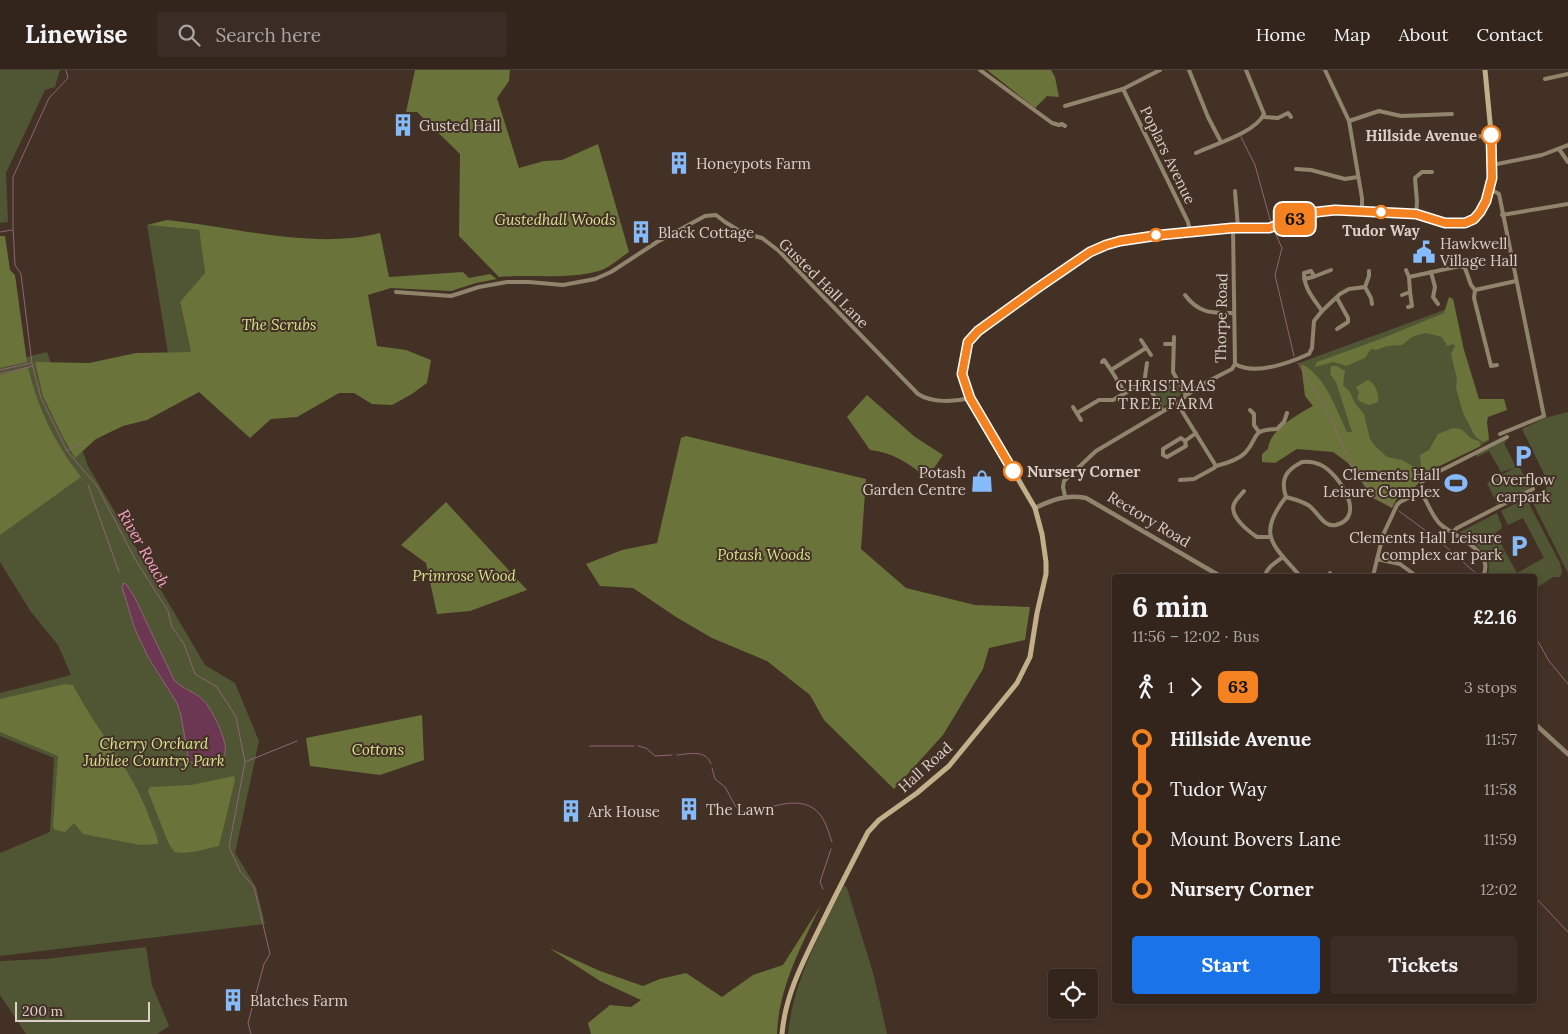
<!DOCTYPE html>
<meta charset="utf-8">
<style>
:root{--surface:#33251c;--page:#3b2d25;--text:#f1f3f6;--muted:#a9a5a3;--line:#4e423b;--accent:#1a73e8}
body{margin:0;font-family:Lora,serif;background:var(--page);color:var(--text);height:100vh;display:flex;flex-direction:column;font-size:19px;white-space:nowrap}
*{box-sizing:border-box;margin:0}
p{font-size:16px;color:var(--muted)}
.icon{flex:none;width:28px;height:28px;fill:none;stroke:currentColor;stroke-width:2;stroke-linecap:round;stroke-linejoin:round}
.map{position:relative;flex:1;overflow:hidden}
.drawer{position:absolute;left:1112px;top:504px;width:425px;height:430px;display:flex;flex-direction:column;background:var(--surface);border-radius:5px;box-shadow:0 2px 8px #0003,0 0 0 1px var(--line)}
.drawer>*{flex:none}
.badge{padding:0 10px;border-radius:8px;font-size:18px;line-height:32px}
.tools{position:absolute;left:1048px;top:899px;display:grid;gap:10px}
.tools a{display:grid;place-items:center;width:50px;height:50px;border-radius:5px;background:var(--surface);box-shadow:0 2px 8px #0003,0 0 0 1px var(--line);font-size:25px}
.scale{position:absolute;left:15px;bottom:12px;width:135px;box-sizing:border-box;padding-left:5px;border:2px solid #dbcfc8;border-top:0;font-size:14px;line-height:18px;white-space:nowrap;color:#dbcfc8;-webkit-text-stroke:4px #443126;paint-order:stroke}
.map>.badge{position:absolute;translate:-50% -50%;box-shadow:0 0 0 2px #fff}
.legs{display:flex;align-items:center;gap:8px;height:55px;padding:0 20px;font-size:16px}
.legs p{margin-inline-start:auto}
.headline{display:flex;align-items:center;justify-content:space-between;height:85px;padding:0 20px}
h1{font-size:28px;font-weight:700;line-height:38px}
.button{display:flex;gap:10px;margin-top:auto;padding:10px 20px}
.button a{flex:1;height:58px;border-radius:5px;background:var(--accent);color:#fff;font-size:20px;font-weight:700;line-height:58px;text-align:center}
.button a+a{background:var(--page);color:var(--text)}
ul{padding:0 20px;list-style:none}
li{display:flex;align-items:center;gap:18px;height:50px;font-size:19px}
li i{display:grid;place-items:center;width:8px;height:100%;margin:0 6px;background:currentColor}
li i::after{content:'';width:12px;height:12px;margin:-6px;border:4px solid;border-radius:50%;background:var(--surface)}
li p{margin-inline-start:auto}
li:first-child i{background:linear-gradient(#0000 50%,currentColor 0)}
li:last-child i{background:linear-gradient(currentColor 50%,#0000 0)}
header{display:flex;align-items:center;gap:30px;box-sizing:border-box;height:70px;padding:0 25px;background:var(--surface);border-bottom:1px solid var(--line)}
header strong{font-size:24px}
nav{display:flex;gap:28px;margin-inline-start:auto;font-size:18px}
.search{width:350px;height:45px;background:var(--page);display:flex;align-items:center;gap:12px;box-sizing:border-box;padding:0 18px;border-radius:5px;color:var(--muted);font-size:19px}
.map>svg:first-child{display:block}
.green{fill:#505534}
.forest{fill:#6a7339}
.water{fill:#6c3752;stroke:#8d6575}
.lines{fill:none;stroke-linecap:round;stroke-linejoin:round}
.stream{stroke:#8d6575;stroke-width:1}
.minor{stroke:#90846c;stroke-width:4}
.tertiary{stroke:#90846c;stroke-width:4.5}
.secondary{stroke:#c2b08a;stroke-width:5}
.line-1-casing{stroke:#fff;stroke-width:11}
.line-1{stroke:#f58220;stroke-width:8}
.stop-1-dot{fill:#fff;stroke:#f58220;stroke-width:2.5}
.labels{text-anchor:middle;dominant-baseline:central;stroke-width:4;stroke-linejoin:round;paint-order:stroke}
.poi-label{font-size:15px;fill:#dbcfc8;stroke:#443126;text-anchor:start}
.stop-label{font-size:15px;font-weight:bold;fill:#dbcfc8;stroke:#443126;text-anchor:end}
.street-label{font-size:15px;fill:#dbcfc8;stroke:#443126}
.park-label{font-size:15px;font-style:italic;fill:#d6e48d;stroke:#443126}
.neighbourhood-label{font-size:16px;letter-spacing:1px;fill:#dbcfc8;stroke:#443126}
.water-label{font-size:16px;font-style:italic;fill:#f9a4ce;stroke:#443126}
</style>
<header>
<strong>Linewise</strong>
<div class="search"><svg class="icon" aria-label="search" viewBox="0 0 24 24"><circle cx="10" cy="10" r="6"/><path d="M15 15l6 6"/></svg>Search here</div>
<nav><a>Home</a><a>Map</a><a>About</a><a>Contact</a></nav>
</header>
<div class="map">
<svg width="1568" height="964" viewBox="0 0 1568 964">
<rect width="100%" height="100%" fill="#443126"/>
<g class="green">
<path d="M0 0H60L55 17 45 20 6 103 8 152 0 153Z"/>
<path d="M147 155 199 160 205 203 180 233 191 282 168 283Z"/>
<path d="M1447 239 1489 371 1423 404 1384 430 1312 310 1299 293Z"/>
<path d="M47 282 88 396 205 595 235 613 259 671 235 783 256 817 265 854 0 886V783L50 762 54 688 0 666V623L71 605 58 575 31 542 0 492V294Z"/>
<path d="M1174 310 1181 325 1160 339 1152 323Z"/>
<path d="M1568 342V503L1530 427 1546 418 1548 412 1522 359 1545 348Z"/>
<path d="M1505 370 1507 371 1504 373 1515 395 1518 394 1530 418 1497 434 1487 413 1514 398 1501 402 1489 381 1477 387 1476 384Z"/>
<path d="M1526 428 1560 493 1562 502 1560 507H1553L1535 519V506H1498L1495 504 1488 503C1494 484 1472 472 1460 462L1497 443 1502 456 1501 459 1495 463 1517 503 1544 488 1523 448 1508 455 1501 441Z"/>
<path d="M844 815 847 818 874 906 887 964H788C793 911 821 862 844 815Z"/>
<path d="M146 877 152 915 169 956 157 964H26L0 925V891L46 889Z"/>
</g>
<g class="forest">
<path d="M415 0H510L509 11 497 28 519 98 544 91 562 90 598 74 629 182C620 188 609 198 599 201 564 210 533 204 499 207L459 166 460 84 417 42H406Z"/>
<path d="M987 0H1051L1055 7 1059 27 1047 26 1035 38Z"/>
<path d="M167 150C234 157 314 180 380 163L389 207 463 202 469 208 490 204 497 209 476 213 451 221 391 218 368 225 377 276 406 280 431 290 427 313 412 324 392 335 372 334 354 323H339L297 347 271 349 250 368 199 322 147 350 123 356 96 369 75 388 61 363 43 326 35 292 89 293 136 283 191 282 180 232 205 203 199 160 147 155Z"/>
<path d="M0 166H5L10 200 15 205 27 292 0 298Z"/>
<path d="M1449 227 1453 229 1464 280 1479 329H1504L1507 340 1488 347 1487 352 1489 369 1483 372 1475 366 1463 343 1456 318 1457 309 1451 284 1455 276 1453 274 1447 276 1442 267 1425 263 1412 267 1402 275 1387 276 1376 280 1371 279 1365 288 1346 296 1333 292 1315 297 1317 292 1383 268 1444 243Z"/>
<path d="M1301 294C1326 305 1336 340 1347 362H1352L1336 312 1330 304 1331 296H1337L1345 301 1343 315 1350 322 1355 333 1364 344 1370 369 1375 376 1387 387 1402 390 1418 399 1421 397 1420 385 1429 380 1438 364 1453 358 1461 359 1472 369 1479 371 1481 376 1429 401 1415 417 1398 426 1392 438 1373 428 1348 393 1333 382 1297 379 1275 393 1262 392V384L1268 379C1270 359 1297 345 1313 336L1305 326Z"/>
<path d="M26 298H28C38 339 55 374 81 407L0 465V305Z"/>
<path d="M1368 310C1376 314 1379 324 1378 332L1369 335 1359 331 1357 327 1359 323 1356 317Z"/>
<path d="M867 325 915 367 943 385 927 408C910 394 892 382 870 380L847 347Z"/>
<path d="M686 366 866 409 861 479 906 518 975 535 1030 537 1025 570 989 578 983 599 943 665 894 719 824 650 810 625 767 591 712 568 676 547 633 518 600 516 586 494 622 480 657 473 681 368Z"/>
<path d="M446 432 527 520 470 541 437 544 426 493 401 475Z"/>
<path d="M65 614 73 615C97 662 134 701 151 752 154 759 158 767 158 774L140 775 83 764 74 753 65 762 55 760 53 757 58 686 0 662V629Z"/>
<path d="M422 645 424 690 380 705 310 696 306 668Z"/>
<path d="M234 706 235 710 219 776C206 779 187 785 174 782L168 772 148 721 150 717 191 715Z"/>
<path d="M821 835C801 876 779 917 777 964H591L588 953 610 935 631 937 641 930 600 911 549 878 600 901 643 916 660 909 686 903 722 927 753 905 783 895Z"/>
</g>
<path class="water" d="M124 513 126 514 135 528 174 610C182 619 194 621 203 630 211 637 228 671 225 683 224 687 222 690 219 692L199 697 189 691 181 646 177 633 148 587 135 559 122 517Z"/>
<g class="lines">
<g class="stream">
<path d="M66 0 68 8 49 28 13 107V157L15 195 21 204 32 294 41 328 67 381 97 416 135 489 168 541 172 557 184 574 195 604 217 617 236 647 245 692 229 777 240 801 254 817 270 884 264 894 248 953 251 964"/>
<path d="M1241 67 1255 95 1271 153"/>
<path d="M1274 160 1282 178 1275 205 1294 286"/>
<path d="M0 162 12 160"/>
<path d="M1298 293 1326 339 1351 394 1374 425 1393 436"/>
<path d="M0 300 31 293"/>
<path d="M0 304 33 296"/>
<path d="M67 381 83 372"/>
<path d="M88 415 119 502"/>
<path d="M1399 441 1437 469 1479 506"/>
<path d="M1535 566 1549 591 1568 614"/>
<path d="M590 676H634"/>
<path d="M638 676 646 678 655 686 672 685"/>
<path d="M677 685C690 684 706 679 711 694"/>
<path d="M245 692 297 671"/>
<path d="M712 698 715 709 725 717 736 737 747 744C772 737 807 721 823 749 827 756 829 764 832 772"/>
<path d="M823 819 820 812 831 779"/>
<path d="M1535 827 1568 862"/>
</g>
<g class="minor">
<path d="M980 0 1052 53 1059 55 1062 54 1065 56"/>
<path d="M1189 0 1208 47 1221 72"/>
<path d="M1325 0 1349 51 1362 128V141"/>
<path d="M1545 9 1568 4"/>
<path d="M1123 19 1188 152 1190 161"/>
<path d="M1065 36 1123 19 1160 0"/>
<path d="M1263 47 1278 48 1288 43 1291 47"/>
<path d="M1349 51 1379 41 1401 46 1452 44"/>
<path d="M1465 68 1491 65"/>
<path d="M1559 79 1568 92"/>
<path d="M1196 83C1215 74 1255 63 1264 44L1246 0"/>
<path d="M1492 95 1542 85 1568 75"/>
<path d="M1296 99 1311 100 1345 109 1358 107"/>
<path d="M1490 119 1499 124 1544 346 1500 364"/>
<path d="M1235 121 1238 158"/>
<path d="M1416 144 1417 132 1415 108 1422 102H1432"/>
<path d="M1502 145 1568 134"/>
<path d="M1406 200 1409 207 1460 196 1465 198 1471 215 1475 220 1516 211"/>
<path d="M1431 202 1435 217 1433 227 1438 234"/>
<path d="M1313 207 1331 200"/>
<path d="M1304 209 1313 207V204L1311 201 1304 203C1304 219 1314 229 1322 241"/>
<path d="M1365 217 1371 228 1372 234"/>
<path d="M1475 220 1474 228 1491 296 1497 295"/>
<path d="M396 222 451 226 479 217 507 212H529L563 215 595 209 611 202 657 172 705 146 716 145 725 152 743 163 762 168 779 181 918 324C932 333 954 332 970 328"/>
<path d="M1185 225C1199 244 1213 243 1234 243"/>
<path d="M1402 225 1410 222 1409 207"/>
<path d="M1337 228 1348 248V252L1337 259"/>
<path d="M1408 237 1412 236 1410 222"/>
<path d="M1174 267 1173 302 1187 327"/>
<path d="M1141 270 1151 285"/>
<path d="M1165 274H1173"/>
<path d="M1102 292 1104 290 1111 300"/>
<path d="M1235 294C1256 306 1289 293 1309 284L1312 278 1314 251 1322 241 1340 224 1349 219 1365 217 1369 206V201"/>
<path d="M1144 314 1147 293"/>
<path d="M1125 323 1111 300 1146 278"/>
<path d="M1177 333 1216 396C1224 394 1239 389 1245 383 1260 367 1249 360 1277 359L1284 352 1287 343"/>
<path d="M1073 337 1081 350"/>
<path d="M1250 340 1254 344V355L1259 362"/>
<path d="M1077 343 1099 330H1113L1141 314 1148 316 1163 341"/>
<path d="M1185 371 1186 376 1167 387 1163 385V379L1181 368 1185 371 1196 363"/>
<path d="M1302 392C1309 391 1315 392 1321 395 1338 403 1368 447 1336 455 1323 458 1317 440 1308 435 1302 431 1293 429 1286 427 1280 409 1286 400 1302 392Z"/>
<path d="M1180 410 1194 409 1214 398 1216 396"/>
<path d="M1244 421C1241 425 1236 429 1234 434 1229 446 1248 461 1257 467H1270"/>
<path d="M1065 426 1063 417 1064 411 1096 381 1177 333 1199 316 1232 299 1235 294 1233 158"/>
<path d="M1422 426V413L1424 409 1507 367"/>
<path d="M1286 427C1256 465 1273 475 1300 506"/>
<path d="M1453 462 1457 458 1533 419"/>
<path d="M1377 489 1400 494 1415 505"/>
<path d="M1265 506C1267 497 1276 492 1283 487"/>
<path d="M1328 506 1330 503"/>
<path d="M1373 506 1383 465 1397 435 1400 432 1412 426H1422L1425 429C1429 437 1433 446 1439 453 1453 467 1496 480 1483 506"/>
</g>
<g class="tertiary">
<path d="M1035 438C1052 430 1066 424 1086 428L1220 506"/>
<path d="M1535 654 1568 684"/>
</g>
<path class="secondary" d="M782 964C785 925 804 890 821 855 836 824 852 793 868 762L879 750 917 723 949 696 1017 613 1030 587 1037 543 1046 504V492L1042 464 1035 438 966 320C959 296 961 280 978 261L1023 228 1090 182 1120 171 1190 161 1233 158 1269 157 1317 142 1335 140 1416 144 1455 154 1465 153 1474 149 1480 142 1486 131 1492 108V73L1485 0"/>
</g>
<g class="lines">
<defs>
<path id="line-1" d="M1013 401 970 328 962 304 968 272 978 261 1036 219 1090 182 1106 175 1120 171 1160 165 1232 158H1269L1317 142 1335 140 1416 144 1445 153H1465L1474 149 1480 142 1486 131 1492 108 1491 65"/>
</defs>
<use href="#line-1" class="line-1-casing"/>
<use href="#line-1" class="line-1"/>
</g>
<defs>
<symbol id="building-bare" viewBox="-9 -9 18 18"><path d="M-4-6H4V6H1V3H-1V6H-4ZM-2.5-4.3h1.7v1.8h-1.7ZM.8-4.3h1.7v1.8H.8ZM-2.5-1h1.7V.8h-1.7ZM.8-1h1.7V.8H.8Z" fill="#86bbfb" stroke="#443126" stroke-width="2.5" paint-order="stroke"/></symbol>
<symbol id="civic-bare" viewBox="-9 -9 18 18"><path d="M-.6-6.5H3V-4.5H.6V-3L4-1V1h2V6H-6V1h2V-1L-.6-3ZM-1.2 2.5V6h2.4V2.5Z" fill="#86bbfb" stroke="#443126" stroke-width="2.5" paint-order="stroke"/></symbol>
<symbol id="parking-bare" viewBox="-9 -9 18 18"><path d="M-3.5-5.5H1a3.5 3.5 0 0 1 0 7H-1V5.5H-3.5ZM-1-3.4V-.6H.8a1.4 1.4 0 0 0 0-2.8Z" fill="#86bbfb" stroke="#443126" stroke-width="2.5" paint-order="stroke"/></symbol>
<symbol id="shop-bare" viewBox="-9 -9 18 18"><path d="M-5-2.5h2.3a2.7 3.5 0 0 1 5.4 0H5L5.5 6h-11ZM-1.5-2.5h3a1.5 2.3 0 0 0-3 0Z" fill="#86bbfb" stroke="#443126" stroke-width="2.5" paint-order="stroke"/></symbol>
<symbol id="stadium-bare" viewBox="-9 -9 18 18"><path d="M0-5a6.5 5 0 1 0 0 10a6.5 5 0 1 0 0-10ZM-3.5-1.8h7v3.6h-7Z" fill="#86bbfb" stroke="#443126" stroke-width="2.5" paint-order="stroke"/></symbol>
</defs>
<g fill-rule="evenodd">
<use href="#building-bare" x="387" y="39" width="32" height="32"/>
<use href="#building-bare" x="663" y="77" width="32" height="32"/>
<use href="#building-bare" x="625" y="146" width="32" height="32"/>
<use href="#civic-bare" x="1408" y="166" width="32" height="32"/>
<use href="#parking-bare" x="1507" y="370" width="32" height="32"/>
<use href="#shop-bare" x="966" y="395" width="32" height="32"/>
<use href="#stadium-bare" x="1440" y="397" width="32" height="32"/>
<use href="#parking-bare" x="1503" y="460" width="32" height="32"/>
<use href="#building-bare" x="673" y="723" width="32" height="32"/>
<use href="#building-bare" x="555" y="725" width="32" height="32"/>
<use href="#building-bare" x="217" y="914" width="32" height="32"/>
</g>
<g class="stop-1-dot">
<circle cx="1491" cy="65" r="9"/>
<circle cx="1381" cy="142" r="6"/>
<circle cx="1156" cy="165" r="6"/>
<circle cx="1013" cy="401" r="9"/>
</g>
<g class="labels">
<g class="poi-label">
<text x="419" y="55">Gusted Hall</text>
<text x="696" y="93">Honeypots Farm</text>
<text x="658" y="162">Black Cottage</text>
<text x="1440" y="173">Hawkwell<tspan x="1440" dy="17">Village Hall</tspan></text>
<text x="966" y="402" text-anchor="end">Potash<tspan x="966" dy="17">Garden Centre</tspan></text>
<text x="1440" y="404" text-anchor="end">Clements Hall<tspan x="1440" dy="17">Leisure Complex</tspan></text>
<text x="1523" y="409" text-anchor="middle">Overflow<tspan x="1523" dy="17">carpark</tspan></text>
<text x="1502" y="467" text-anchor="end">Clements Hall Leisure<tspan x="1502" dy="17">complex car park</tspan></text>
<text x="706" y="739">The Lawn</text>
<text x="588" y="741">Ark House</text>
<text x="250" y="930">Blatches Farm</text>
</g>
<g class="stop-label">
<text x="1477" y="65">Hillside Avenue</text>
<text x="1381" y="160" text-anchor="middle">Tudor Way</text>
<text x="1027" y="401" text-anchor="start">Nursery Corner</text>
</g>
<g class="street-label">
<text transform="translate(1168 85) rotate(64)">Poplars Avenue</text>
<text transform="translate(824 213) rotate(45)">Gusted Hall Lane</text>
<text transform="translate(1221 248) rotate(-89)">Thorpe Road</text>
<text transform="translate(1149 449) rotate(31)">Rectory Road</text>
<text transform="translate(925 697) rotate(-42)">Hall Road</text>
</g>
<g class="park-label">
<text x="555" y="149">Gustedhall Woods</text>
<text x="279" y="254">The Scrubs</text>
<text x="764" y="484">Potash Woods</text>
<text x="464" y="505">Primrose Wood</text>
<text x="154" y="673">Cherry Orchard<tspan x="154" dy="17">Jubilee Country Park</tspan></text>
<text x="378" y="679">Cottons</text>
</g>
<g class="neighbourhood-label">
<text x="1166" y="315">CHRISTMAS<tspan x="1166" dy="18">TREE FARM</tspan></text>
</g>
<g class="water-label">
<text transform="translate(144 478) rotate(60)">River Roach</text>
</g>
</g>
</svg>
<div class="tools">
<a><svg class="icon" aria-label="locate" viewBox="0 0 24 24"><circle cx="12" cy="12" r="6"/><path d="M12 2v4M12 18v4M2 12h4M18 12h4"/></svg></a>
</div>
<div class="scale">200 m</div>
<b class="badge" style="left:1295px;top:149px;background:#f58220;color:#111">63</b>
<section class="drawer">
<div class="headline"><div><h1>6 min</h1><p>11:56 – 12:02 · Bus</p></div><b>£2.16</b></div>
<div class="legs"><svg class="icon" aria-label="walk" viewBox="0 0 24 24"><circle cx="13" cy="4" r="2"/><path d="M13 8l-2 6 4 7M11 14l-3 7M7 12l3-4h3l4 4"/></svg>1<svg class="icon" aria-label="forward" viewBox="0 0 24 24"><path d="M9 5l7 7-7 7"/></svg><b class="badge" style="background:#f58220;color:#111">63</b><p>3 stops</p></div>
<ul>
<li><i style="color:#f58220"></i><b>Hillside Avenue</b><p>11:57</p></li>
<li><i style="color:#f58220"></i><span>Tudor Way</span><p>11:58</p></li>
<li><i style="color:#f58220"></i><span>Mount Bovers Lane</span><p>11:59</p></li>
<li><i style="color:#f58220"></i><b>Nursery Corner</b><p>12:02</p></li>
</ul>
<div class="button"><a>Start</a><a>Tickets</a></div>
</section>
</div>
